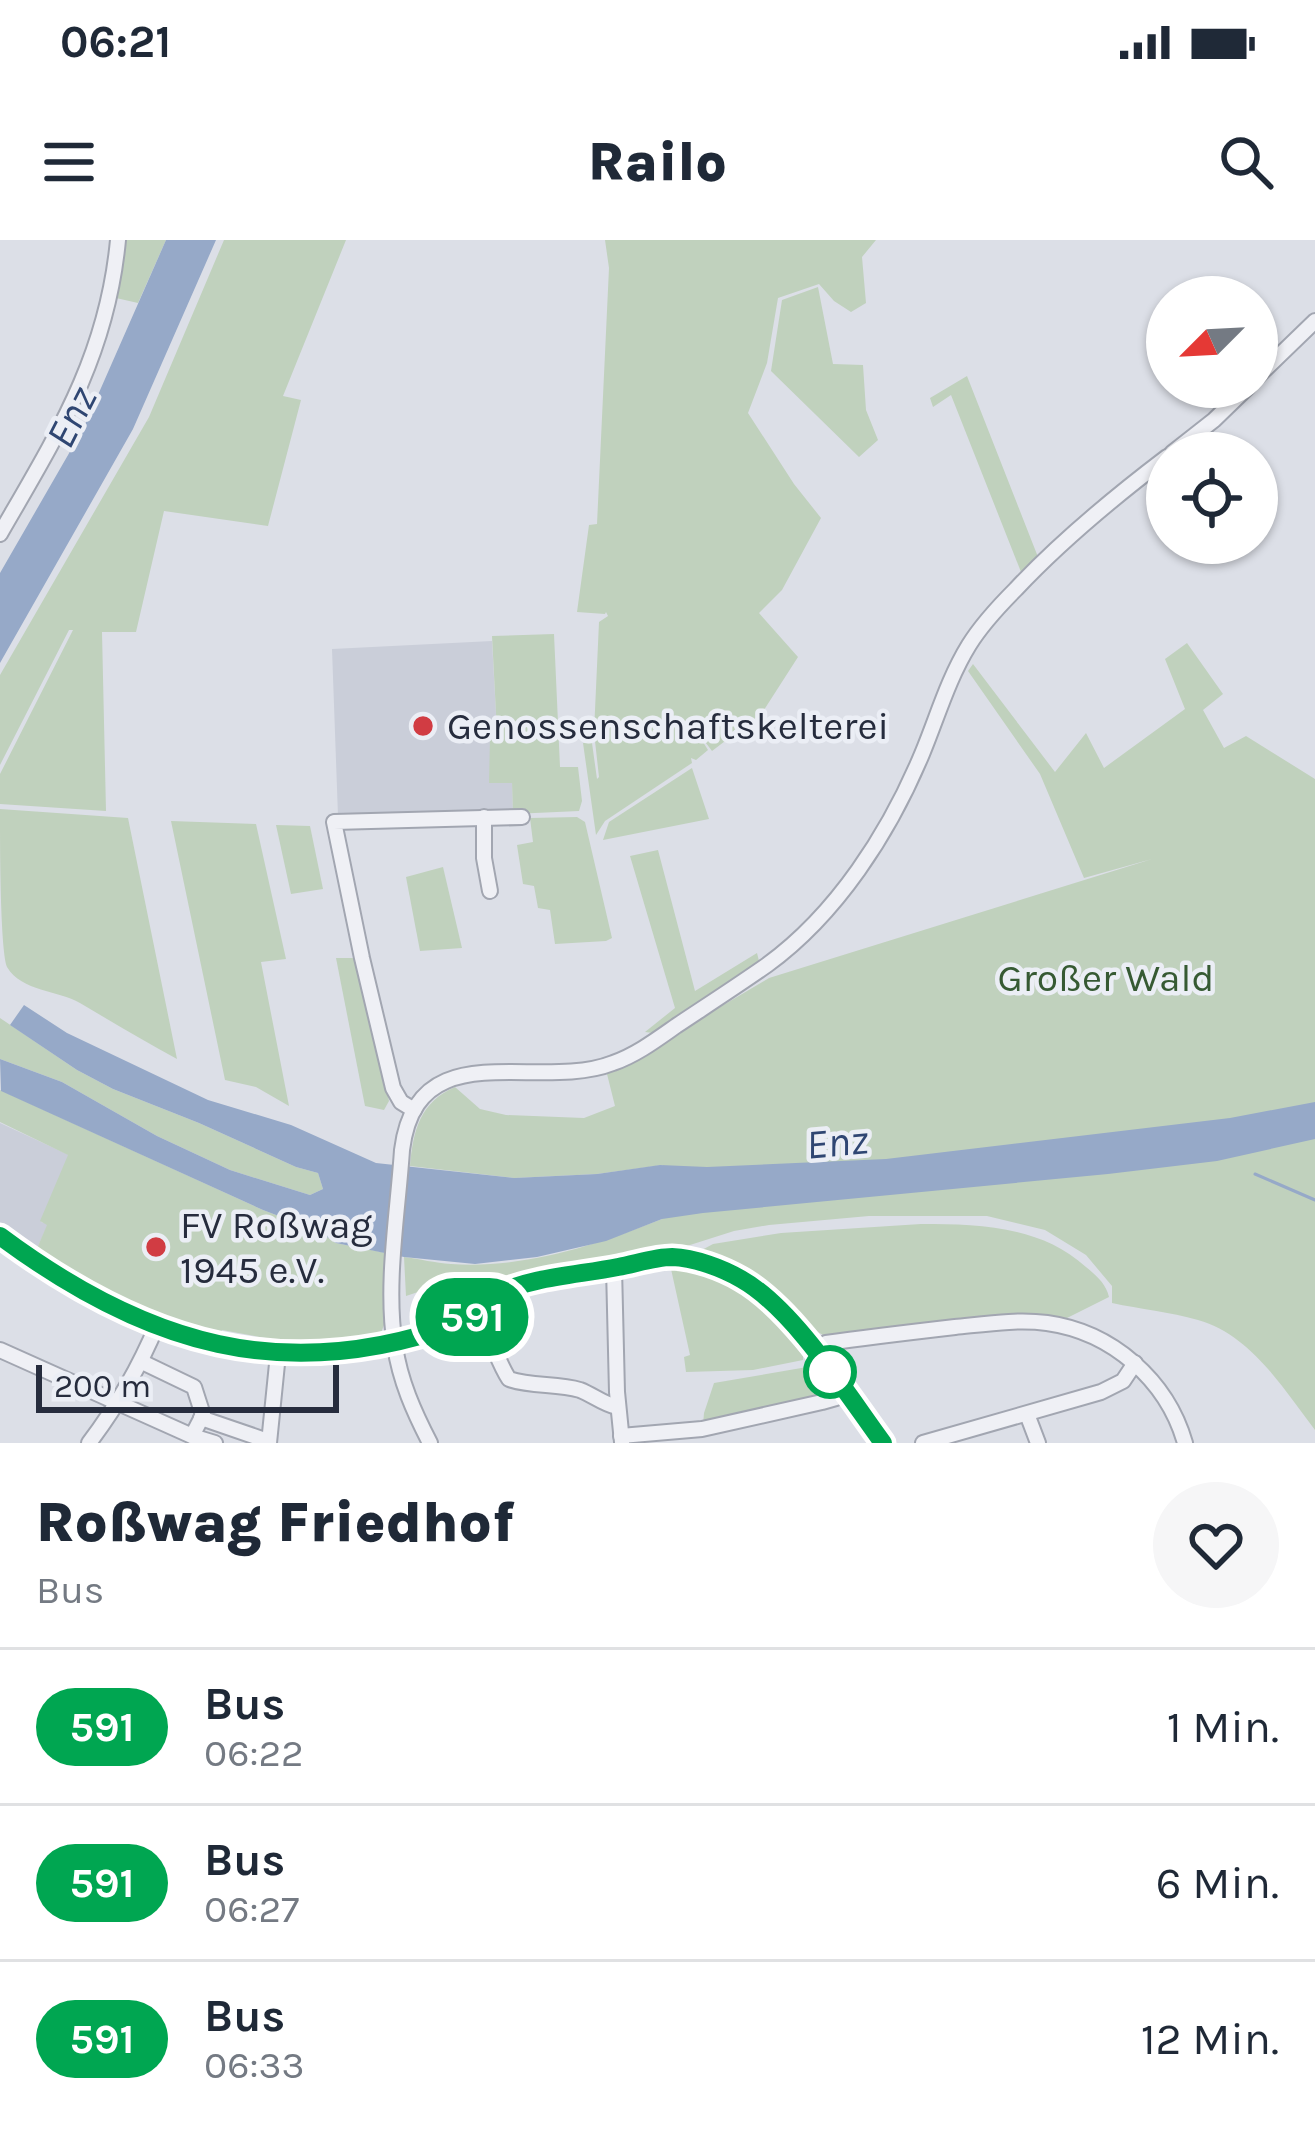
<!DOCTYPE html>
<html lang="de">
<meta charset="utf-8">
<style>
:root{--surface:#fff;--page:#f6f6f7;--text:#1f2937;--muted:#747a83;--line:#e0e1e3}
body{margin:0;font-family:Karla,sans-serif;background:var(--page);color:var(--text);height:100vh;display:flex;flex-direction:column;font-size:45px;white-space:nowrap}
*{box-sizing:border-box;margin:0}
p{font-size:39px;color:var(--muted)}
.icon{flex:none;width:66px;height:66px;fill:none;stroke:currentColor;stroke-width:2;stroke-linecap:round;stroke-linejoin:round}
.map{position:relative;height:1203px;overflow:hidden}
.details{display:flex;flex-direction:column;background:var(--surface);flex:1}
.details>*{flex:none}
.badge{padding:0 24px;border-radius:39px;font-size:42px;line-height:78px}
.needle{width:78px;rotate:246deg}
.controls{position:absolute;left:1146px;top:36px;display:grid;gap:24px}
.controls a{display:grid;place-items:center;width:132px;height:132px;border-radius:50%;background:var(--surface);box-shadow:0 3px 9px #0004;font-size:60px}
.scale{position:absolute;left:36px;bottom:30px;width:303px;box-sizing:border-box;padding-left:12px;border:6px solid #262c3d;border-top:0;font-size:33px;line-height:42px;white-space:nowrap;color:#262c3d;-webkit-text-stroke:9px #ebeef5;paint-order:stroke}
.map>.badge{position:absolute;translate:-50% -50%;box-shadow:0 0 0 6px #fff}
.round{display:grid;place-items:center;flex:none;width:126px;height:126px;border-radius:63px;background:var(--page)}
.summary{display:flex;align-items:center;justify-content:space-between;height:204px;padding:0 36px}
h1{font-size:57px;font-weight:800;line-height:90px}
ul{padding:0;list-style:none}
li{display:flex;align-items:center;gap:36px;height:156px;padding:0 36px;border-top:3px solid var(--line)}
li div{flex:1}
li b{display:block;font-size:45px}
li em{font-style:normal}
li .badge{min-width:132px;font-weight:700;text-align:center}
.status{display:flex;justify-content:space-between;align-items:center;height:84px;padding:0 60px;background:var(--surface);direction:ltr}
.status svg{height:33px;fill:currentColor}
header{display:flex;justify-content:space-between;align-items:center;height:156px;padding:0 36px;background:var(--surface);font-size:54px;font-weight:800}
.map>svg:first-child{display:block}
.built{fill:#caced9}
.green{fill:#c0d1bd}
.water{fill:#96a9c8}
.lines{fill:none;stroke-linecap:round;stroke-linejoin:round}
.stream{stroke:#96a9c8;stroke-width:3}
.minor-casing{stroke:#a2a6b1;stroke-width:18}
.minor{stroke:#eff0f5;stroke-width:14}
.line-casing{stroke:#fff;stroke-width:27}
.line{stroke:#00a651;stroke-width:18}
.poi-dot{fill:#d13c43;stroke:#ebeef5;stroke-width:4.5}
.stop-dot{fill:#fff;stroke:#00a651;stroke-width:6}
.labels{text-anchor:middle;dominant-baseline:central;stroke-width:9;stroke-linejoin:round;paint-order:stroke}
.poi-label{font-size:39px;fill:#262c3d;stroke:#ebeef5;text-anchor:start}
.park-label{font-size:39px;fill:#365a33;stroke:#ebeef5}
.water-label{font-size:42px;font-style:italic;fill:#2f4672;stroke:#ebeef5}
</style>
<div class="status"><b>06:21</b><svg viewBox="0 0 49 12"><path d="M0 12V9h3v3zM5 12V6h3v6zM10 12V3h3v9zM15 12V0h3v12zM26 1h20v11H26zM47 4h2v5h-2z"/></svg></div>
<header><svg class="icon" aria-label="menu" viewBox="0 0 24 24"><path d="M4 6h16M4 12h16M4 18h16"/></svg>Railo<svg class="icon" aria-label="search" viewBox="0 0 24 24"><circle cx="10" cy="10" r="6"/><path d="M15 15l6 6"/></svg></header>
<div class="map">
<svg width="1315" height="1203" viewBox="0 0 1315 1203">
<rect width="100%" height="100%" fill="#dcdfe7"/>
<g class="built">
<path d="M492 401 497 493 490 543 512 542 513 574 338 576 332 409Z"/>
<path d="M0 883 69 915 41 982 48 984 35 1013 0 988Z"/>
</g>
<g class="green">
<path d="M125 0H166L138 63 116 58Z"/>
<path d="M224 0H346L283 156 301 160 268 286 164 271 136 392H102L106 571 0 564V534L73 390H69L0 525V435L149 177Z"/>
<path d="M605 0H876L862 17 866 63 851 72 834 61 819 44 778 58 767 123 748 173 794 244 821 278 782 350 759 373 798 417 762 473 712 511 693 486 708 510 696 520 691 518 692 523 605 581 596 595 583 503H592L597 539 599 537 594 492 599 382 608 376 606 372 605 374 577 372 589 285 597 284 609 28Z"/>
<path d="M818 47 833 124 863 125 866 170 878 200 859 217 771 131 782 60Z"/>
<path d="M967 136 1038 317 1021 332 951 155 933 167 930 158Z"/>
<path d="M554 394 560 527H578L582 561 579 571 513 574 512 543H489L490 497 497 493 492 396Z"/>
<path d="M1187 403 1223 454 1203 470 1224 508 1246 496 1315 539V1190C1283 1148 1251 1095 1198 1080 1170 1072 1140 1069 1112 1063V1046L1086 1015 1045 990 987 976H869L769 985 734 991 668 1012 649 1014 510 1041 479 1056 460 1076 454 1060 450 1061 446 1050 439 1052 436 1046 406 1056 404 1017C420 1019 435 1023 451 1024 523 1029 597 1005 662 979L663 925 597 934 514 938 410 926C413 891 420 862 455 847L480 869 506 875 584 878 615 866 607 834 769 738 1152 619 1084 638 1040 534 968 431 973 424 1055 532 1086 493 1104 528 1185 469 1165 419Z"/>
<path d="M692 528 709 579 603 600 609 582Z"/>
<path d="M0 569 128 578 177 819C144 801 112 782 80 763 58 750 22 752 7 727 0 707 0 599 0 569Z"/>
<path d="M577 577 585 582 612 698 606 701 555 704 550 670 538 668 534 646 523 644 517 605 533 602 530 578Z"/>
<path d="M171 581 256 584 286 719 261 722 289 866 256 847 225 840Z"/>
<path d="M276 585 310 586 323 649 291 654Z"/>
<path d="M658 610 695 751 757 713 759 721 653 793 645 792 675 768 630 616Z"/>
<path d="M443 627 462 708 420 711 406 637Z"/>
<path d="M336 718H353L359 721 389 861 384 870 365 866Z"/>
<path d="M0 778 77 830 113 849 199 883 296 927 318 933 323 949 310 955 230 930 157 896 62 842 0 819Z"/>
<path d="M0 850 263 970 318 991 336 1003 386 1013 384 1085 381 1093 369 1100 291 1102 288 1109 270 1108 271 1099 222 1090 218 1099 119 1064 76 1040 35 1013 47 985 40 981 68 915 0 882Z"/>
<path d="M921 984C980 984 1041 986 1086 1027 1097 1036 1106 1044 1109 1057L1067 1078 1020 1074 823 1095C807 1087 799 1072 787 1060 763 1036 733 1020 700 1011L713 1004 781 993Z"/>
<path d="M671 1029C732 1034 769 1070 803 1116V1120L753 1130 686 1132 684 1117 690 1115Z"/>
<path d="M813 1126 829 1146V1155L703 1185 704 1173 714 1143Z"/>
</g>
<g class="water">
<path d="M166 0H216L133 189 0 423V333L83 189Z"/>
<path d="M24 765 67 793 208 860 291 885 376 923 514 938 597 934 660 925 707 927 886 919 1230 878 1315 862V899L1217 921 1108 934 703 973 662 979 606 1001 537 1017 475 1024 404 1017 336 1003 318 991 263 970 1 851 0 819 62 842 157 896 230 930 310 955 323 949 318 933 296 927 199 883 113 849 77 830 10 785Z"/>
</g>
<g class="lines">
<path class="stream" d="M1255 934 1315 960"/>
<defs>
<g id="minor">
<path d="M1257 137 1315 81"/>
<path d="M1172 213 1214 180 1248 147"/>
<path d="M0 294C57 195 107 117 118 0"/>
<path d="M484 577V618L490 651"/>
<path d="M414 870 401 862 393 848 362 718 334 582 522 577"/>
<path d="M0 996C145 1104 284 1147 460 1083 475 1078 479 1062 494 1055 534 1035 584 1033 627 1026 641 1023 658 1017 672 1017 691 1017 716 1026 733 1035 790 1063 845 1151 883 1203"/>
<path d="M614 1028 617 1152 622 1202"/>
<path d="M474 1073C489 1087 496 1120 509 1139 532 1147 557 1143 580 1150 593 1155 603 1164 617 1167"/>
<path d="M0 1110 192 1196 215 1203"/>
<path d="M814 1112 826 1103C869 1097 912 1092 955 1087 985 1084 1017 1079 1047 1083 1112 1092 1167 1140 1185 1203"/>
<path d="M142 1122 194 1147 203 1175 192 1196"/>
<path d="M1027 1174 1038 1203"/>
<path d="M201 1178 268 1201"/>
<path d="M621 1196 702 1189 822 1162 836 1158 845 1151"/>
<path d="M89 1203C117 1166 139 1128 157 1085"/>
<path d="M269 1203 278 1114"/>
<path d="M430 1203C414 1172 400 1141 395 1106 385 1045 398 972 402 910 417 790 537 853 613 823 636 815 656 800 676 786 706 766 737 746 767 725 837 674 889 593 922 514 937 478 948 439 969 405 982 384 999 366 1016 349 1062 300 1113 258 1167 217"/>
<path d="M923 1203 1101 1152 1123 1141 1135 1123"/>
</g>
</defs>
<use href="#minor" class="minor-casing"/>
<use href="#minor" class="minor"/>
</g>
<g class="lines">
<defs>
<path id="line" d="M0 996C145 1104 284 1147 460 1083 475 1078 479 1062 494 1055 531 1037 578 1035 618 1027 635 1024 655 1017 672 1017 695 1018 722 1028 741 1039 793 1068 847 1154 883 1203"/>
</defs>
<use href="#line" class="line-casing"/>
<use href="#line" class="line"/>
</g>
<g class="poi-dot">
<circle cx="423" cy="486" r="12"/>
<circle cx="156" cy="1007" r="12"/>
</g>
<circle class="stop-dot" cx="830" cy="1132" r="24"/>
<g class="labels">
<g class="poi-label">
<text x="447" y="486">Genossenschaftskelterei</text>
<text x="180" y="985">FV Roßwag<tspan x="180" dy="45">1945 e.V.</tspan></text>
</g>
<g class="park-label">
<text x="1106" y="738">Großer Wald</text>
</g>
<g class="water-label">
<text transform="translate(71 177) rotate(-63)">Enz</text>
<text transform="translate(837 902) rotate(-5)">Enz</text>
</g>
</g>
</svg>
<div class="controls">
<a><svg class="needle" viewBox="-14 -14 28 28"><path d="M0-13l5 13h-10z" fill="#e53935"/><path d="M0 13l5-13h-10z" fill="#747a83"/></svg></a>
<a><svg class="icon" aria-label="locate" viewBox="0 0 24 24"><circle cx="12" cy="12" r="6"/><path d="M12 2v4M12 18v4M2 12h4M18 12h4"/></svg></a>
</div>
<div class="scale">200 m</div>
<b class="badge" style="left:472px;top:1077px;background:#00a651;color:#fff">591</b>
</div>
<section class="details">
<div class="summary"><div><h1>Roßwag Friedhof</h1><p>Bus</p></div><a class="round"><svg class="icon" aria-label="heart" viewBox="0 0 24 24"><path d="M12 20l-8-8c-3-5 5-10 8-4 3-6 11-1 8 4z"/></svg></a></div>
<ul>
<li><span class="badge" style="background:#00a651;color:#fff">591</span><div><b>Bus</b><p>06:22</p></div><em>1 Min.</em></li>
<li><span class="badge" style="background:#00a651;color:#fff">591</span><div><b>Bus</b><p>06:27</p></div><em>6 Min.</em></li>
<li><span class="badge" style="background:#00a651;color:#fff">591</span><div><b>Bus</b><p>06:33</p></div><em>12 Min.</em></li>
</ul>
</section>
